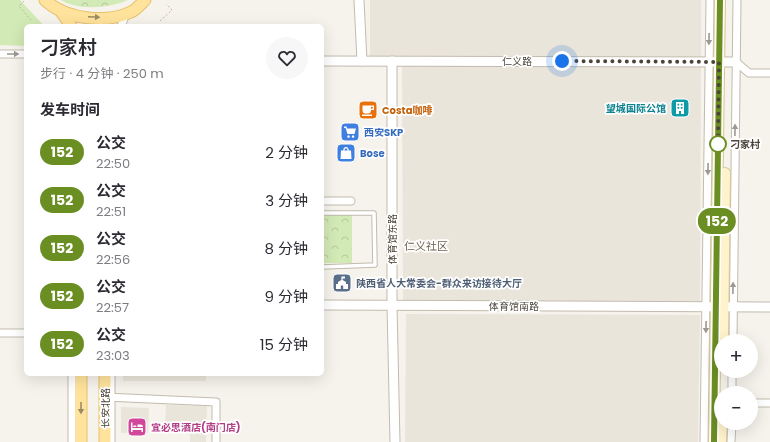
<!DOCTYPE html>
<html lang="zh">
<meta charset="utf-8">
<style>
:root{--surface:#fff;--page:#f7f7f7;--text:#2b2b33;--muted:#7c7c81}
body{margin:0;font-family:Poppins,"Noto Sans SC",sans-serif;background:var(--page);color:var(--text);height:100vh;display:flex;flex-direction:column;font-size:15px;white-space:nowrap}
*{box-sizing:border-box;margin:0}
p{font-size:13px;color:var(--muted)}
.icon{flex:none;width:22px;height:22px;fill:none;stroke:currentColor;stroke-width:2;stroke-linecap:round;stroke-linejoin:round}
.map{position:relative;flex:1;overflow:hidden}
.panel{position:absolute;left:24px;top:24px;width:300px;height:352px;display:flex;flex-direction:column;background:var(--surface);border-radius:6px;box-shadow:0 4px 16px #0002}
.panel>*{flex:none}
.badge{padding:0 8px;border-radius:13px;font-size:14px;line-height:26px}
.fabs{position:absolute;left:714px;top:334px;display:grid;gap:8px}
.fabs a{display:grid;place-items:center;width:44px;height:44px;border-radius:50%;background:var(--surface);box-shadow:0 4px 16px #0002;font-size:20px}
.you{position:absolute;width:20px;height:20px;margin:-10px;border:3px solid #fff;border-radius:50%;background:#1a73e8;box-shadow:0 0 0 6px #1a73e833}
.map>.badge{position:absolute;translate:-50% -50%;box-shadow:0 0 0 2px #fff}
h2{padding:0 16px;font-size:15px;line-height:36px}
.round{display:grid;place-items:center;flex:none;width:42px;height:42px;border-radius:21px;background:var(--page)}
.headline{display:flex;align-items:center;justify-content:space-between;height:68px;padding:0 16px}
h1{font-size:19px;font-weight:600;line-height:30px}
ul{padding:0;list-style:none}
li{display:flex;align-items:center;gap:12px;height:48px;padding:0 16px}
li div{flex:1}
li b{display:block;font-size:15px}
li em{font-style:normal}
li .badge{min-width:44px;font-weight:700;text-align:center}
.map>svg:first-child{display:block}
.residential{fill:#eae5da}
.grass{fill:#d2eab5}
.forest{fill:url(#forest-crowns)}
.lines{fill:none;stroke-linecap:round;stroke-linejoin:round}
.service-casing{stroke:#c2bbae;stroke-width:5.5}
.minor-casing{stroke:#c2bbae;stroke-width:9}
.tertiary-casing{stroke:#c2bbae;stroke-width:11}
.secondary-casing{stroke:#d6c79b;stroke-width:12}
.primary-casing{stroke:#e6c16a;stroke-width:13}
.path{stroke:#c4b79f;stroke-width:1;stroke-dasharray:2 2;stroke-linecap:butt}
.service{stroke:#fff;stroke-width:3.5}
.minor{stroke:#fff;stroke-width:7}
.tertiary{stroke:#fff;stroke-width:9}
.secondary{stroke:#fff3cd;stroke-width:10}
.primary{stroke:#ffe39c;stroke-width:11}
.oneway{fill:#9c8c66}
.oneway2{fill:#9c9892}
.line-casing{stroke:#fff;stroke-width:9}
.line{stroke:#6b8e23;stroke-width:6}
.walk{stroke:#4b4439;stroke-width:4;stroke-dasharray:0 7.2}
.stop-dot{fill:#fff;stroke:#6b8e23;stroke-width:2}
.labels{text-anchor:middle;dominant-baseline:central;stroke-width:3.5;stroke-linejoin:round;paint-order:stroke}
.street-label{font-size:10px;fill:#4b4439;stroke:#fff}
.culture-label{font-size:10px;font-weight:bold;fill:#0d838f;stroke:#fff;text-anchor:end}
.food-label{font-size:10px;font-weight:bold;fill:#c56008;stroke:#fff;text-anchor:start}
.shop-label{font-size:10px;font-weight:bold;fill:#366cbe;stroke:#fff;text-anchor:start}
.stop-label{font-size:10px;font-weight:bold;fill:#4b4439;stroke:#fff;text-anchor:start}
.service-label{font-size:10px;font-weight:bold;fill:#4e5e75;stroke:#fff;text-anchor:start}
.hotel-label{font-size:10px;font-weight:bold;fill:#b23c85;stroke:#fff;text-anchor:start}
.neighbourhood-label{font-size:11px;fill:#6e6250;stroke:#fff}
</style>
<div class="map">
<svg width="770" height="442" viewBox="0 0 770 442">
<defs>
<pattern id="forest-crowns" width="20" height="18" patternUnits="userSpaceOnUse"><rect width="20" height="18" fill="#d2eab5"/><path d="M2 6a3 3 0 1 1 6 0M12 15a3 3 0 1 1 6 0" fill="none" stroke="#b6ca9c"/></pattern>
</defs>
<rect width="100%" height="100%" fill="#f6f3ec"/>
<g class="residential">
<path d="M370 0H701V61L370 56Z"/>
<path d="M402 63 701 66 700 301H403Z"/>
<path d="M406 314 700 315 698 442H405Z"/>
<rect x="123" y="374" width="83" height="7"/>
<path d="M166 405 207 406 206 442H190V424H165Z"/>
<path d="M121 407 149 408 148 433H121Z"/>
</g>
<path class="grass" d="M0 0H20L44 26H26V46L0 45Z"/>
<g class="forest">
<path d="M61 0H128C110 8 78 11 61 0Z"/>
<rect x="322" y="215" width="30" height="48"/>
</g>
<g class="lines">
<defs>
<path id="service" d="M322 213H374L375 265 322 267"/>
<g id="minor">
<path d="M121 26 124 19"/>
<path d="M0 54H26"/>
<path d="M736 62 749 73H770"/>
<path d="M322 201H351"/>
<path d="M0 333H26"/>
<path d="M733 341 737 0"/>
<path d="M732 393V371"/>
<path d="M105 397 216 402V442"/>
<path d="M751 403H770"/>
<path d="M72 442V374"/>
<path d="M111 442V374"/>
<path d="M704 442 710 0"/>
<path d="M731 442 732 423"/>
</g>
<g id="tertiary">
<path d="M359 0 362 61"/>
<path d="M322 61 736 62"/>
<path d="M392 61V305L395 442"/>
<path d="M322 305 770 307"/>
</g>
<g id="secondary">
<path d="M723 341 725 173"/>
<path d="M714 442 720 0"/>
<path d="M721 442 722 423"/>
</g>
<g id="primary">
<path d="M45 0C65 19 106 24 131 12 136 10 141 4 145 0"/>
<path d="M60 10 71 26"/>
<path d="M81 442V374"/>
<path d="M105 442V374"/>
</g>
</defs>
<use href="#service" class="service-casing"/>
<use href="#minor" class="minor-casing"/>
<use href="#tertiary" class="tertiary-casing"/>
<use href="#secondary" class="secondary-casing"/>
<use href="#primary" class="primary-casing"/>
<g class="path">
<path d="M24 1 19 6 31 20"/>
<path d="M160 21 172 10 166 4"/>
</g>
<use href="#service" class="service"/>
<use href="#minor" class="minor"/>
<use href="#tertiary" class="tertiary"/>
<use href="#secondary" class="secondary"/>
<use href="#primary" class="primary"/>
</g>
<defs><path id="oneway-solid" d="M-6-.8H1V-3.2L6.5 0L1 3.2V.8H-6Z"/></defs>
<g class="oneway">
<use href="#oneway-solid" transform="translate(94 17) rotate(2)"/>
<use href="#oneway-solid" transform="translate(81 408) rotate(90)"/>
</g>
<g class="oneway2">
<use href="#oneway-solid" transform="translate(709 39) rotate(91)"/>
<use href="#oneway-solid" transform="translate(13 54)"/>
<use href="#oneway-solid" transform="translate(735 130) rotate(-89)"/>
<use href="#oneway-solid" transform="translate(708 169) rotate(91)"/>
<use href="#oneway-solid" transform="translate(733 288) rotate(-89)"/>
<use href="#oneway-solid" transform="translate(706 327) rotate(91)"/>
</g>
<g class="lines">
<defs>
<path id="line" d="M714 442 720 0"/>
</defs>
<use href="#line" class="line-casing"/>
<use href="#line" class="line"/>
<path class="walk" d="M562 61 719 62 718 144"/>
</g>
<defs>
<symbol id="building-square" viewBox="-11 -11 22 22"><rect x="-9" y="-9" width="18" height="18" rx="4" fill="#0f9aa8" stroke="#fff"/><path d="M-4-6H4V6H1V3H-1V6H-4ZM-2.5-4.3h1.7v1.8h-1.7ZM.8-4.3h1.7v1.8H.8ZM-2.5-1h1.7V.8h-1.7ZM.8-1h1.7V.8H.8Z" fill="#fff"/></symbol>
<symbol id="cafe-square" viewBox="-11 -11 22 22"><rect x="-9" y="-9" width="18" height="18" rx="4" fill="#e8710a" stroke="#fff"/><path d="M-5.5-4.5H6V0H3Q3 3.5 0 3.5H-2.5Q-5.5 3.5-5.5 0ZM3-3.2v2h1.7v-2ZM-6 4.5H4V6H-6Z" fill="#fff"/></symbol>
<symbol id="supermarket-square" viewBox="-11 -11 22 22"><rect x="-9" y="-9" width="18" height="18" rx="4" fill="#3f7fe0" stroke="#fff"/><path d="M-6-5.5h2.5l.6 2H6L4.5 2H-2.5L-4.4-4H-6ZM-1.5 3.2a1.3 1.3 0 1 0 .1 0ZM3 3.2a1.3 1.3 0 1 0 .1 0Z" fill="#fff"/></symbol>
<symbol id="shop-square" viewBox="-11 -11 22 22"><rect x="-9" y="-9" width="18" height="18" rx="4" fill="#3f7fe0" stroke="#fff"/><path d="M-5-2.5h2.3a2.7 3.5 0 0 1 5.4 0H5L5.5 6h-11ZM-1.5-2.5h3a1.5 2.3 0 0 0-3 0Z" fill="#fff"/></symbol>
<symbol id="civic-square" viewBox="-11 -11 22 22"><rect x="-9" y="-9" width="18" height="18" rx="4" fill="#5c6f8a" stroke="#fff"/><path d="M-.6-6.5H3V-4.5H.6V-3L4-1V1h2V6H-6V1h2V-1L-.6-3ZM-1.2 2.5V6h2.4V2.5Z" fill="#fff"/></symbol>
<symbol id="hotel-square" viewBox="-11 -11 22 22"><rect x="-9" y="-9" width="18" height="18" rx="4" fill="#d1479c" stroke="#fff"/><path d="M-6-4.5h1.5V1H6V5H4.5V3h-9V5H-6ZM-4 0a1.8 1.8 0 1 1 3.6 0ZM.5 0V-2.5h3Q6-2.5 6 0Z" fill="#fff"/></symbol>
</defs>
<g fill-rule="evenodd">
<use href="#building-square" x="669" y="97" width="22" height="22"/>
<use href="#cafe-square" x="357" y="99" width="22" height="22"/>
<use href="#supermarket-square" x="339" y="121" width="22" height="22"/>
<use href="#shop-square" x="335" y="142" width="22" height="22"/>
<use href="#civic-square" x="331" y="272" width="22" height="22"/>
<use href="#hotel-square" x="126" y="416" width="22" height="22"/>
</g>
<circle class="stop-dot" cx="718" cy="144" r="8"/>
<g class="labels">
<g class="street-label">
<text x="517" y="61">仁义路</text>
<text transform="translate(392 239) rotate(-90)">体育馆东路</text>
<text x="514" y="306">体育馆南路</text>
<text transform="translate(105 408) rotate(-90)">长安北路</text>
</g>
<g class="culture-label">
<text x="666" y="108">望城国际公馆</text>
</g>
<g class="food-label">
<text x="382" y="110">Costa咖啡</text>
</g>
<g class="shop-label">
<text x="364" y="132">西安SKP</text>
<text x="360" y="153">Bose</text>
</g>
<g class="stop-label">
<text x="730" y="144">刁家村</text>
</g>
<g class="service-label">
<text x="356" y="283">陕西省人大常委会-群众来访接待大厅</text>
</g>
<g class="hotel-label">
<text x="151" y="427">宜必思酒店(南门店)</text>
</g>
<g class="neighbourhood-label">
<text x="426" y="246">仁义社区</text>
</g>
</g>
</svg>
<div class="fabs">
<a>+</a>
<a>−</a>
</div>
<div class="you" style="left:562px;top:61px"></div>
<b class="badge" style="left:717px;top:221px;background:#6b8e23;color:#fff">152</b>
<section class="panel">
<div class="headline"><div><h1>刁家村</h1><p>步行 · 4 分钟 · 250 m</p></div><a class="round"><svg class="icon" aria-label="heart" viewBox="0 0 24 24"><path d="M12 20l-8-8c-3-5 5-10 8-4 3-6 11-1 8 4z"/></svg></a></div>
<h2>发车时间</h2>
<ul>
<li><span class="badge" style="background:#6b8e23;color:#fff">152</span><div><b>公交</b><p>22:50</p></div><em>2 分钟</em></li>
<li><span class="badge" style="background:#6b8e23;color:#fff">152</span><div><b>公交</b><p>22:51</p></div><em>3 分钟</em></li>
<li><span class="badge" style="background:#6b8e23;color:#fff">152</span><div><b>公交</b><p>22:56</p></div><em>8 分钟</em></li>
<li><span class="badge" style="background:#6b8e23;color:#fff">152</span><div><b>公交</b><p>22:57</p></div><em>9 分钟</em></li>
<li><span class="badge" style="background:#6b8e23;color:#fff">152</span><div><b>公交</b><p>23:03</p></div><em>15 分钟</em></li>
</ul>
</section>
</div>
